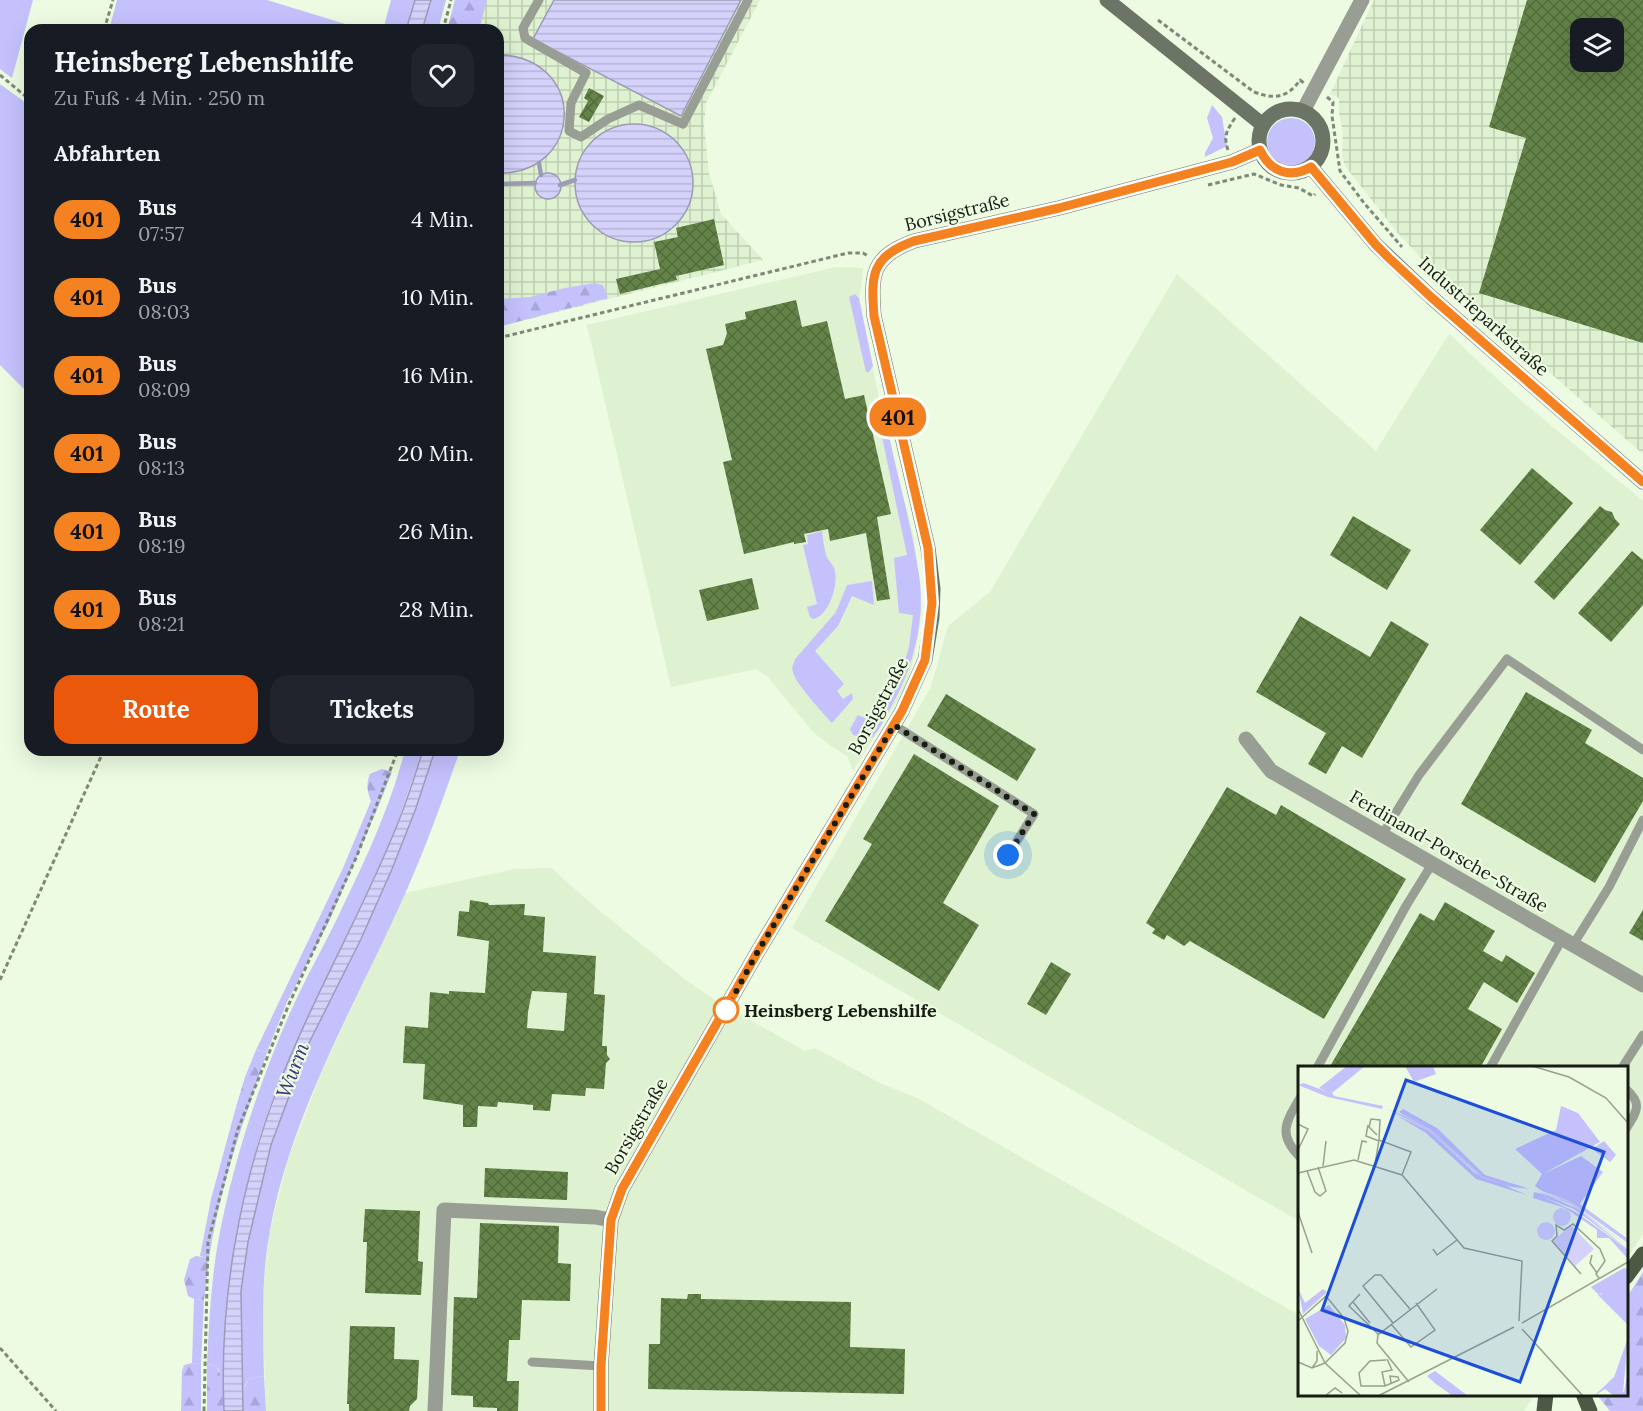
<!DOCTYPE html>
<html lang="de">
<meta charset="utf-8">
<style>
:root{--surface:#171b24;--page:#20242c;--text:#f1f3f6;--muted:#9ea1a6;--accent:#ea580c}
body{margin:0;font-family:Lora,serif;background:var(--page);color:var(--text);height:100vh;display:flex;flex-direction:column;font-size:22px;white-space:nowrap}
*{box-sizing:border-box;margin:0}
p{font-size:20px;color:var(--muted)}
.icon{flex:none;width:33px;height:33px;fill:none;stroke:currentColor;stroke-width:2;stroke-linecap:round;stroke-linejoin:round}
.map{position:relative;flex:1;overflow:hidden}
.side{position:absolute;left:24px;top:24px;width:480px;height:732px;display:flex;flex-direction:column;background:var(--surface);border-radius:18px;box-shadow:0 6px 24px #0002}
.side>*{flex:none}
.badge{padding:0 12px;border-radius:20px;font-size:21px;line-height:39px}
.tools{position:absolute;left:1570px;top:18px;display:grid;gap:12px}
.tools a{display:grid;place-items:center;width:54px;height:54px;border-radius:12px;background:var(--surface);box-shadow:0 6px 24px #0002;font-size:30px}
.you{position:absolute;width:30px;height:30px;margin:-15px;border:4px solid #fff;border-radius:50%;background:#1a73e8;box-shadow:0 0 0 9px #1a73e833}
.map>.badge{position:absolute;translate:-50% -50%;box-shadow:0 0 0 3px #fff}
h2{padding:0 30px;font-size:22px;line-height:54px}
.round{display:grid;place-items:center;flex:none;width:63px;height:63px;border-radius:18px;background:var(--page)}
.summary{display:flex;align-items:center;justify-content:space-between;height:102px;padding:0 30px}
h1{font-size:28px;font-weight:800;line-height:45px}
.button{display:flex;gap:12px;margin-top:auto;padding:12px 30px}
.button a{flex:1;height:69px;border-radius:18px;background:var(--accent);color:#fff;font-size:24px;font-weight:800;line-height:69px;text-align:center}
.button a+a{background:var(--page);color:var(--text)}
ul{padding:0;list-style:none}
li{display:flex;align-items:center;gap:18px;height:78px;padding:0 30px}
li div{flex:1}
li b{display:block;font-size:22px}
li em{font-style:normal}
li .badge{min-width:66px;font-weight:700;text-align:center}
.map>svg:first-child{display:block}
.built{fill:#def1d0}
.industrial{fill:url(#industrial-grid);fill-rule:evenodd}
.grass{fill:#c5c1fd}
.forest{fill:url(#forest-firs)}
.water{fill:url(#water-rules);stroke:#9c9cb6;stroke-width:1.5}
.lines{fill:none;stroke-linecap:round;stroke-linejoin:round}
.stream{stroke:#9c9cb6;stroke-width:4.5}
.building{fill:url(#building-cross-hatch);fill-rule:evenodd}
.path{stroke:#7f8978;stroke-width:3;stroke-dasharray:4.5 3;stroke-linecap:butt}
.lane{stroke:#989e94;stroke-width:9}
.street{stroke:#989e94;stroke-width:15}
.secondary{stroke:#6c7565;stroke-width:15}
.primary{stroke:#4d5845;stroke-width:15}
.line-casing{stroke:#fff;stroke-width:14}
.line{stroke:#f58220;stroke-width:9}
.walk{stroke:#181d14;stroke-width:6;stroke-dasharray:0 10.8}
.stop-dot{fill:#fff;stroke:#f58220;stroke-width:3}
.labels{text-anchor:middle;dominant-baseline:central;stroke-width:4.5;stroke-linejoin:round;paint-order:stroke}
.street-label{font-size:18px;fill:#181d14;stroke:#ecfbe1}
.stop-label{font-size:18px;font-weight:bold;fill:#181d14;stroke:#ecfbe1;text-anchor:start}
.water-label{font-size:20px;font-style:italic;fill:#3f327d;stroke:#ecfbe1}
.inset-road{fill:none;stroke:#97a28f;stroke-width:1.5}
.view{fill:#1d4ed8;fill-opacity:0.15;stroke:#1d4ed8;stroke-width:3}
.inset-edge{fill:none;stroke:#181d14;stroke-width:3}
</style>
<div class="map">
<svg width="1643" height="1411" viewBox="0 0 1643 1411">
<defs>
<pattern id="industrial-grid" width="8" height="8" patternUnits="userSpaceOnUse" patternTransform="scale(1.5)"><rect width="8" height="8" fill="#def1d0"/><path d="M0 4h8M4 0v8" fill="none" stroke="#beceb2"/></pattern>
<pattern id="forest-firs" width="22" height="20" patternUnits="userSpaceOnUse" patternTransform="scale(1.5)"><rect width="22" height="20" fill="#c5c1fd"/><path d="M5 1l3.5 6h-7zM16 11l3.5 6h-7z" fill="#a8a5d8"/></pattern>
<pattern id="water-rules" width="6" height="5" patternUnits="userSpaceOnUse" patternTransform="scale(1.5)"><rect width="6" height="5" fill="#d4d2fb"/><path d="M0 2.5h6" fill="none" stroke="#b5b4d6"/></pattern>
<pattern id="building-cross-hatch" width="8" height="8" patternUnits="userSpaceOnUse" patternTransform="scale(1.5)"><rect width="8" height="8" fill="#638348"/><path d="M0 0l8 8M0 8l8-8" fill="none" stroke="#516b3b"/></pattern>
</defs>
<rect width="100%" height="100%" fill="#ecfbe1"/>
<g class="built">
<path d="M836 267 863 268 859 303 885 426 914 537 922 612 915 653 908 680 898 700 853 771 847 756 828 744 813 732 768 677 756 669 671 687 587 325Z"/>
<path d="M1177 274 1376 451 1449 334 1519 399 1643 501V1234L1627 1258 1626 1068H1300L1299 1221 792 928 931 687 948 626 990 592Z"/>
<path d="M551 868 601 912 690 983 717 1001 805 1051 815 1048 880 1083 917 1098 1299 1315 1300 1394 1534 1395 1524 1411H266L262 1303 269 1235 287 1162 320 1076 405 893 515 869Z"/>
</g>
<g class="industrial">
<path d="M455 0H760L706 103 704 124 709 173 721 214 763 260 498 327V30H447Z"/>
<path d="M1374 0H1643V454L1429 267 1397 232 1345 166 1342 156 1343 133 1339 113V98L1330 94ZM1581 28H1614V62H1581Z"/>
</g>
<g class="grass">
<path d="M0 0H33L12 78 0 69Z"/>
<path d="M117 0H267L365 30H109Z"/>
<path d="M391 0H415L406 30H383Z"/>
<path d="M431 0H446L438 30H422Z"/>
<path d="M0 84 30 106V395L0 365Z"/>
<path d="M1212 105 1222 117 1227 146 1205 157V153L1213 138 1207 118Z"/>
<circle cx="1291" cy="142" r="24"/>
<path d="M855 294 859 298 873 366 869 372H866L849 297Z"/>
<path d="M889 436C899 482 912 528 919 575 926 619 913 669 891 707 885 718 880 729 872 738H862L853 735 850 729 858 715 875 722 899 681 909 647 913 615 899 613 894 558 907 555 882 437Z"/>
<path d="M822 531C823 539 824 547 826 555 828 561 834 565 835 571 838 586 829 616 813 619L810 617 807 607 817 604 803 545 808 544 807 535Z"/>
<path d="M872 581 874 605 852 596 838 626 815 651 844 684 837 691 843 699 852 693 853 699 832 723C823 713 795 683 793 672 791 667 794 662 796 658L836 612 847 585Z"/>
<path d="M405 750H423L392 838C368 890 344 942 319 994 298 1041 275 1087 260 1137 236 1218 226 1298 223 1383L219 1370 214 1365 207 1364C209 1323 211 1282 218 1242 233 1161 260 1079 294 1004 309 971 328 939 343 906 367 857 391 804 405 750Z"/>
<path d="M435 750H460C444 797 425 849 405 894 356 1004 289 1116 269 1236 261 1283 263 1328 264 1376L249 1379 245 1385 243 1396 241 1291 248 1242 271 1145 308 1045 361 939 392 869 416 808Z"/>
<path d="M371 801 379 805 329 922 287 1002 267 1052 256 1050 343 868Z"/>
<path d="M236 1107 248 1109C231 1157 217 1207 209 1258L200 1256 211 1199Z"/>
<path d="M194 1299 204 1300 201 1364 192 1363Z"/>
</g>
<g class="forest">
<path d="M455 0H487L479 30H447Z"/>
<path d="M594 283 603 285 608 298 498 327V299L530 297 565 288Z"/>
<path d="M382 769 392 772 379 805 371 801C367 791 366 784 370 774Z"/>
<path d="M256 1050 267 1052 248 1109 236 1107 245 1077Z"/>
<path d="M196 1256 209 1258 204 1300 194 1299 188 1296 184 1280 190 1259Z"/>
<path d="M1643 1272V1411H1610L1597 1395 1626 1394 1627 1297Z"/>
<path d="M192 1363 201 1364V1411H181L182 1371 184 1365Z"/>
<path d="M207 1364 214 1365C226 1377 224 1395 224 1411H207Z"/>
<path d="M264 1376 266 1411H243C243 1399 242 1389 249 1379Z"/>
</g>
<g class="water">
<path d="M415 0H431L422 30H406Z"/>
<path d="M554 0H741L681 116 533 39Z"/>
<path d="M505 55C588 64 581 172 501 173L498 172V56Z"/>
<circle cx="634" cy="183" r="59"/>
<circle cx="548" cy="186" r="13"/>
<path d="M423 750H435L416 808 392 869 361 939 308 1045 271 1145 248 1242 241 1291 243 1411H224C219 1302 239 1188 278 1087 311 1001 358 920 393 835 405 807 414 779 423 750Z"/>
</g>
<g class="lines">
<g class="stream">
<path d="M539 163 541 175"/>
<path d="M498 184 535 183"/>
<path d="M560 185 575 180"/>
</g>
</g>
<g class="building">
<path d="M1527 0H1643V343L1479 293 1526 138 1489 127ZM1581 28H1614V62H1581Z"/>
<path d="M589 88 604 96 589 122 579 117 588 101 584 98Z"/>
<path d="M714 219 724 265 676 276 677 280 620 294 616 279 660 269 654 242 678 237 676 228Z"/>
<path d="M796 300 802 327 827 321 845 399 864 395 891 514 877 517 890 599 877 601 866 533 830 541 828 529 804 534 806 542 794 544V542L744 554 723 462 732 460 706 349 723 345 727 333 725 324 746 319 745 312Z"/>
<path d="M1532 468 1573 503 1520 565 1480 530Z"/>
<path d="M1600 506 1605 510 1612 512 1615 519 1620 524 1554 600 1534 582Z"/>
<path d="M1353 516 1411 550 1387 590 1330 555Z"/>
<path d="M1632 551 1643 560V605L1611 642 1578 613Z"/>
<path d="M752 578 759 609 707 621 699 590Z"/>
<path d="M1300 616 1370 657 1391 621 1429 644 1362 758 1342 746 1326 774 1308 764 1326 733 1256 692Z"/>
<path d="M1526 692 1592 730 1585 743 1643 778V801L1595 883 1461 804Z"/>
<path d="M946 694 1036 749 1017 781 927 726Z"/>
<path d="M914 754 999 806 943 903 979 925 939 991 825 921 872 844 863 839Z"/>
<path d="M1227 787 1276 815 1281 805 1406 879 1324 1019 1190 941 1184 946 1167 935 1164 940 1152 933 1155 929 1146 923Z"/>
<path d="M470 900 488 903 489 905 525 904 524 915 545 917 543 952 596 956 594 994 605 995 602 1046H607V1055L610 1059 606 1063 604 1089 586 1088 585 1096 552 1094 550 1111 533 1110V1105L498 1102 497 1107 478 1106 477 1127H463V1105L423 1099 425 1064 403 1063 405 1026 428 1028 430 992 449 994V991L485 993 489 941 457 936 459 911 469 912ZM532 991 567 993 564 1031 527 1028 528 1012Z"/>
<path d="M1445 902 1495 931 1483 951 1502 962 1506 955 1535 973 1517 1003 1484 982 1468 1009 1502 1029 1480 1068H1329L1420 913 1434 921Z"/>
<path d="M1643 910V941L1629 933Z"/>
<path d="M1051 962 1071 974 1046 1015 1027 1004Z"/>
<path d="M485 1168 568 1172 567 1200 484 1197Z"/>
<path d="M365 1209 420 1211 418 1261 423 1262 421 1295 365 1293 367 1242H363Z"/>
<path d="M480 1223 559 1226 558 1263 571 1264 570 1301 522 1300 520 1340H509L507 1381H519L518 1411H497V1408L473 1407V1396L451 1395 454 1297 477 1298Z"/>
<path d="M688 1294H701V1299L851 1302 850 1347 905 1349 904 1394 648 1389 649 1344H660L661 1298 687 1299Z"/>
<path d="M350 1326 395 1327 394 1359 419 1360 417 1399 410 1406 409 1411H349V1404H347Z"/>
</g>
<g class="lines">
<g class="path">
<path d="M1158 20 1254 92C1273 99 1287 99 1300 80L1304 83"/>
<path d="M104 30 113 0"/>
<path d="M443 30 451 0"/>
<path d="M0 75 30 100"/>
<path d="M1327 97 1333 102 1332 116 1340 171 1364 203 1402 247"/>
<path d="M1228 150C1223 136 1227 130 1235 118"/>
<path d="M1208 185 1254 174 1281 185 1299 188 1313 196 1315 194"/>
<path d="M498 338 848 253H863L868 256"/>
<path d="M0 980 104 750"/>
<path d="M0 1348 56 1411"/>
<path d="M204 1411 208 1242 238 1129 289 1004 356 858 398 750"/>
</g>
<g class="lane">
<path d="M539 0 523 28 525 38 586 73 571 103 569 131 581 137 608 119 639 105 683 124 748 0"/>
<path d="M894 725 1034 814 1008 855"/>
<path d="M1382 835 1419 775 1507 659 1643 750"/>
<path d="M1573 945 1609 887 1643 820"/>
<path d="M1317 1068 1406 906 1432 864"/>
<path d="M1490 1068 1562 939"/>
<path d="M1622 1068 1643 1035"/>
<path d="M1626 1089C1643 1104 1637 1111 1626 1129"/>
<path d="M1300 1098C1286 1122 1277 1134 1300 1157"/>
<path d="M532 1362 601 1366"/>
</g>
<g class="street">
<path d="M1303 111 1362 0"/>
<path d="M1246 739 1271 771 1643 985"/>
<path d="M435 1411 444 1210 595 1217 611 1220"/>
</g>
<g class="secondary">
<path d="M1107 0 1263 125"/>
<circle cx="1291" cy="141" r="32"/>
<path d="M1311 167 1376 245 1431 297 1643 482"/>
<path d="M601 1411V1366L611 1220 622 1189 757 953 902 711 925 660 932 617 933 589 928 548 874 316C871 274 871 257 914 241L1059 208 1232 162 1260 150"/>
</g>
<g class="primary">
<path d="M1626 1277 1643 1254"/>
<path d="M1583 1394 1590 1411"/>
<path d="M1544 1411 1546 1394"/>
</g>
</g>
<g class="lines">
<defs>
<path id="line" d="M601 1411V1366L611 1220 622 1189 757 953 902 711 925 660 932 603 928 548 874 316C871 274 871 257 914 241L1059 208 1232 162 1260 150C1270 172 1290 179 1311 167L1376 245 1389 258 1431 297 1643 482"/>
</defs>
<use href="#line" class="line-casing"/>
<use href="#line" class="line"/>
<path class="walk" d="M726 1010 757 953 894 725 1034 814 1008 855"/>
</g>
<circle class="stop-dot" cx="726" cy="1010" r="12"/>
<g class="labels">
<g class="street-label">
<text transform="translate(957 212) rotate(-14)">Borsigstraße</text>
<text transform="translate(1484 316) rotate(42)">Industrieparkstraße</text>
<text transform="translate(878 706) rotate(-62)">Borsigstraße</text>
<text transform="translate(1449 851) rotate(30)">Ferdinand-Porsche-Straße</text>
<text transform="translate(636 1126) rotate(-60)">Borsigstraße</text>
</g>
<g class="stop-label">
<text x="744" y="1010">Heinsberg Lebenshilfe</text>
</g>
<g class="water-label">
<text transform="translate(292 1070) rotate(-69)">Wurm</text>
</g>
</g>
<g transform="translate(1298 1066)">
<rect width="330" height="330" fill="#ecfbe1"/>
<path d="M49 0H67L34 27 36 30 85 40 84 43 30 31 0 19 6 17 32 27 21 22ZM107 0H135L138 8 116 16ZM263 40 280 47 302 76 245 108 283 90 305 106 282 138 330 173V177L271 135 244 125 237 120 244 108 217 83 258 64ZM105 43 139 62 187 109 232 123 207 120 185 111 133 64 101 46ZM98 49 131 65 177 107 229 129 178 113 128 67ZM306 75 318 89 312 96 294 83ZM249 129 280 143 330 183 276 143 245 131ZM326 202 330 203V233L317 218 301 229 293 221ZM330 304 329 330H316L307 323 296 330 316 311V329L320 325 326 326Z" fill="#c5c1fd"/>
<path d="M236 126 249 129 245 131 278 146 329 183 330 193 311 172H299V164L267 142 235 132ZM317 217 330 233V259L300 229 304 228 305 221 310 223ZM0 222 7 237 25 223 29 226 5 248ZM31 239 47 259 48 272 33 289 21 280 7 253ZM330 272 325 326 320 325 316 330 315 314ZM137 305 170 330H155L138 318 129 310Z" fill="#c5c1fd"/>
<path d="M89 43 106 49 133 64 185 111 233 126 184 112 131 65ZM236 124 271 135 330 180 272 138ZM255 151a9 9 0 1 1 18 0a9 9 0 1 1-18 0ZM239 165a9 9 0 1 1 18 0a9 9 0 1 1-18 0ZM273 159 296 183 277 200 255 175Z" fill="#d4d2fb"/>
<path class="inset-road" d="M234 0 271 11 308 32 330 57M0 58 10 63 0 84M70 59 68 70 81 75M79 69 71 61 73 53 82 54 81 74M60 94 64 75 69 76M77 98 81 74 113 86 104 109M25 100 28 75M9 105 17 126 22 130 28 125 20 101M0 107 56 94 104 109 166 182 224 195 221 255M0 146 14 187M135 183 139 189 159 174M294 189 292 197 299 207M283 208 254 175 259 170 258 159 266 164 275 158 302 183 307 195 298 208 301 212M62 228 51 240 81 269M55 236 72 257M0 243 27 297 63 330M0 255 28 230 46 252 50 265 47 277 27 297M95 257 65 220 77 209H83L112 243M224 257 330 196M93 258 113 281 137 264 118 237M224 263 285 330M88 294 72 295 61 307 63 320H87L101 314 100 311 92 310 93 317M0 296 14 302 27 297M14 302 19 295V285M111 316 79 277 80 269 139 223M87 320 84 306 94 304 89 293M27 330 37 322 44 327M80 330 216 261"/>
<path class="view" d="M108 14 306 86 222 316 24 244Z"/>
<rect width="330" height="330" class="inset-edge"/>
</g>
</svg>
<div class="tools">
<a><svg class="icon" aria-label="layers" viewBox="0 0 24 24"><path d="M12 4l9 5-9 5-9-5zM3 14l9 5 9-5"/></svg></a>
</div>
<div class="you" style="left:1008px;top:855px"></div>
<b class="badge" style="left:898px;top:417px;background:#f58220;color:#111">401</b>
<section class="side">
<div class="summary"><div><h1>Heinsberg Lebenshilfe</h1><p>Zu Fuß · 4 Min. · 250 m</p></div><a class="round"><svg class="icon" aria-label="heart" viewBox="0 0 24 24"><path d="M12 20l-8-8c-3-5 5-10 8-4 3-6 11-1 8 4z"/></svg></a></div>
<h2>Abfahrten</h2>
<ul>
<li><span class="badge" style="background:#f58220;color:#111">401</span><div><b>Bus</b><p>07:57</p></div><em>4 Min.</em></li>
<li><span class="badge" style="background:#f58220;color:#111">401</span><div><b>Bus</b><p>08:03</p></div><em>10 Min.</em></li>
<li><span class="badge" style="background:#f58220;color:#111">401</span><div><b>Bus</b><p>08:09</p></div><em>16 Min.</em></li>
<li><span class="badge" style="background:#f58220;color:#111">401</span><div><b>Bus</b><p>08:13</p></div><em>20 Min.</em></li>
<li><span class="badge" style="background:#f58220;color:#111">401</span><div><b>Bus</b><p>08:19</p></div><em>26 Min.</em></li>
<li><span class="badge" style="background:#f58220;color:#111">401</span><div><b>Bus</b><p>08:21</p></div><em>28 Min.</em></li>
</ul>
<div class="button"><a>Route</a><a>Tickets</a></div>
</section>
</div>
